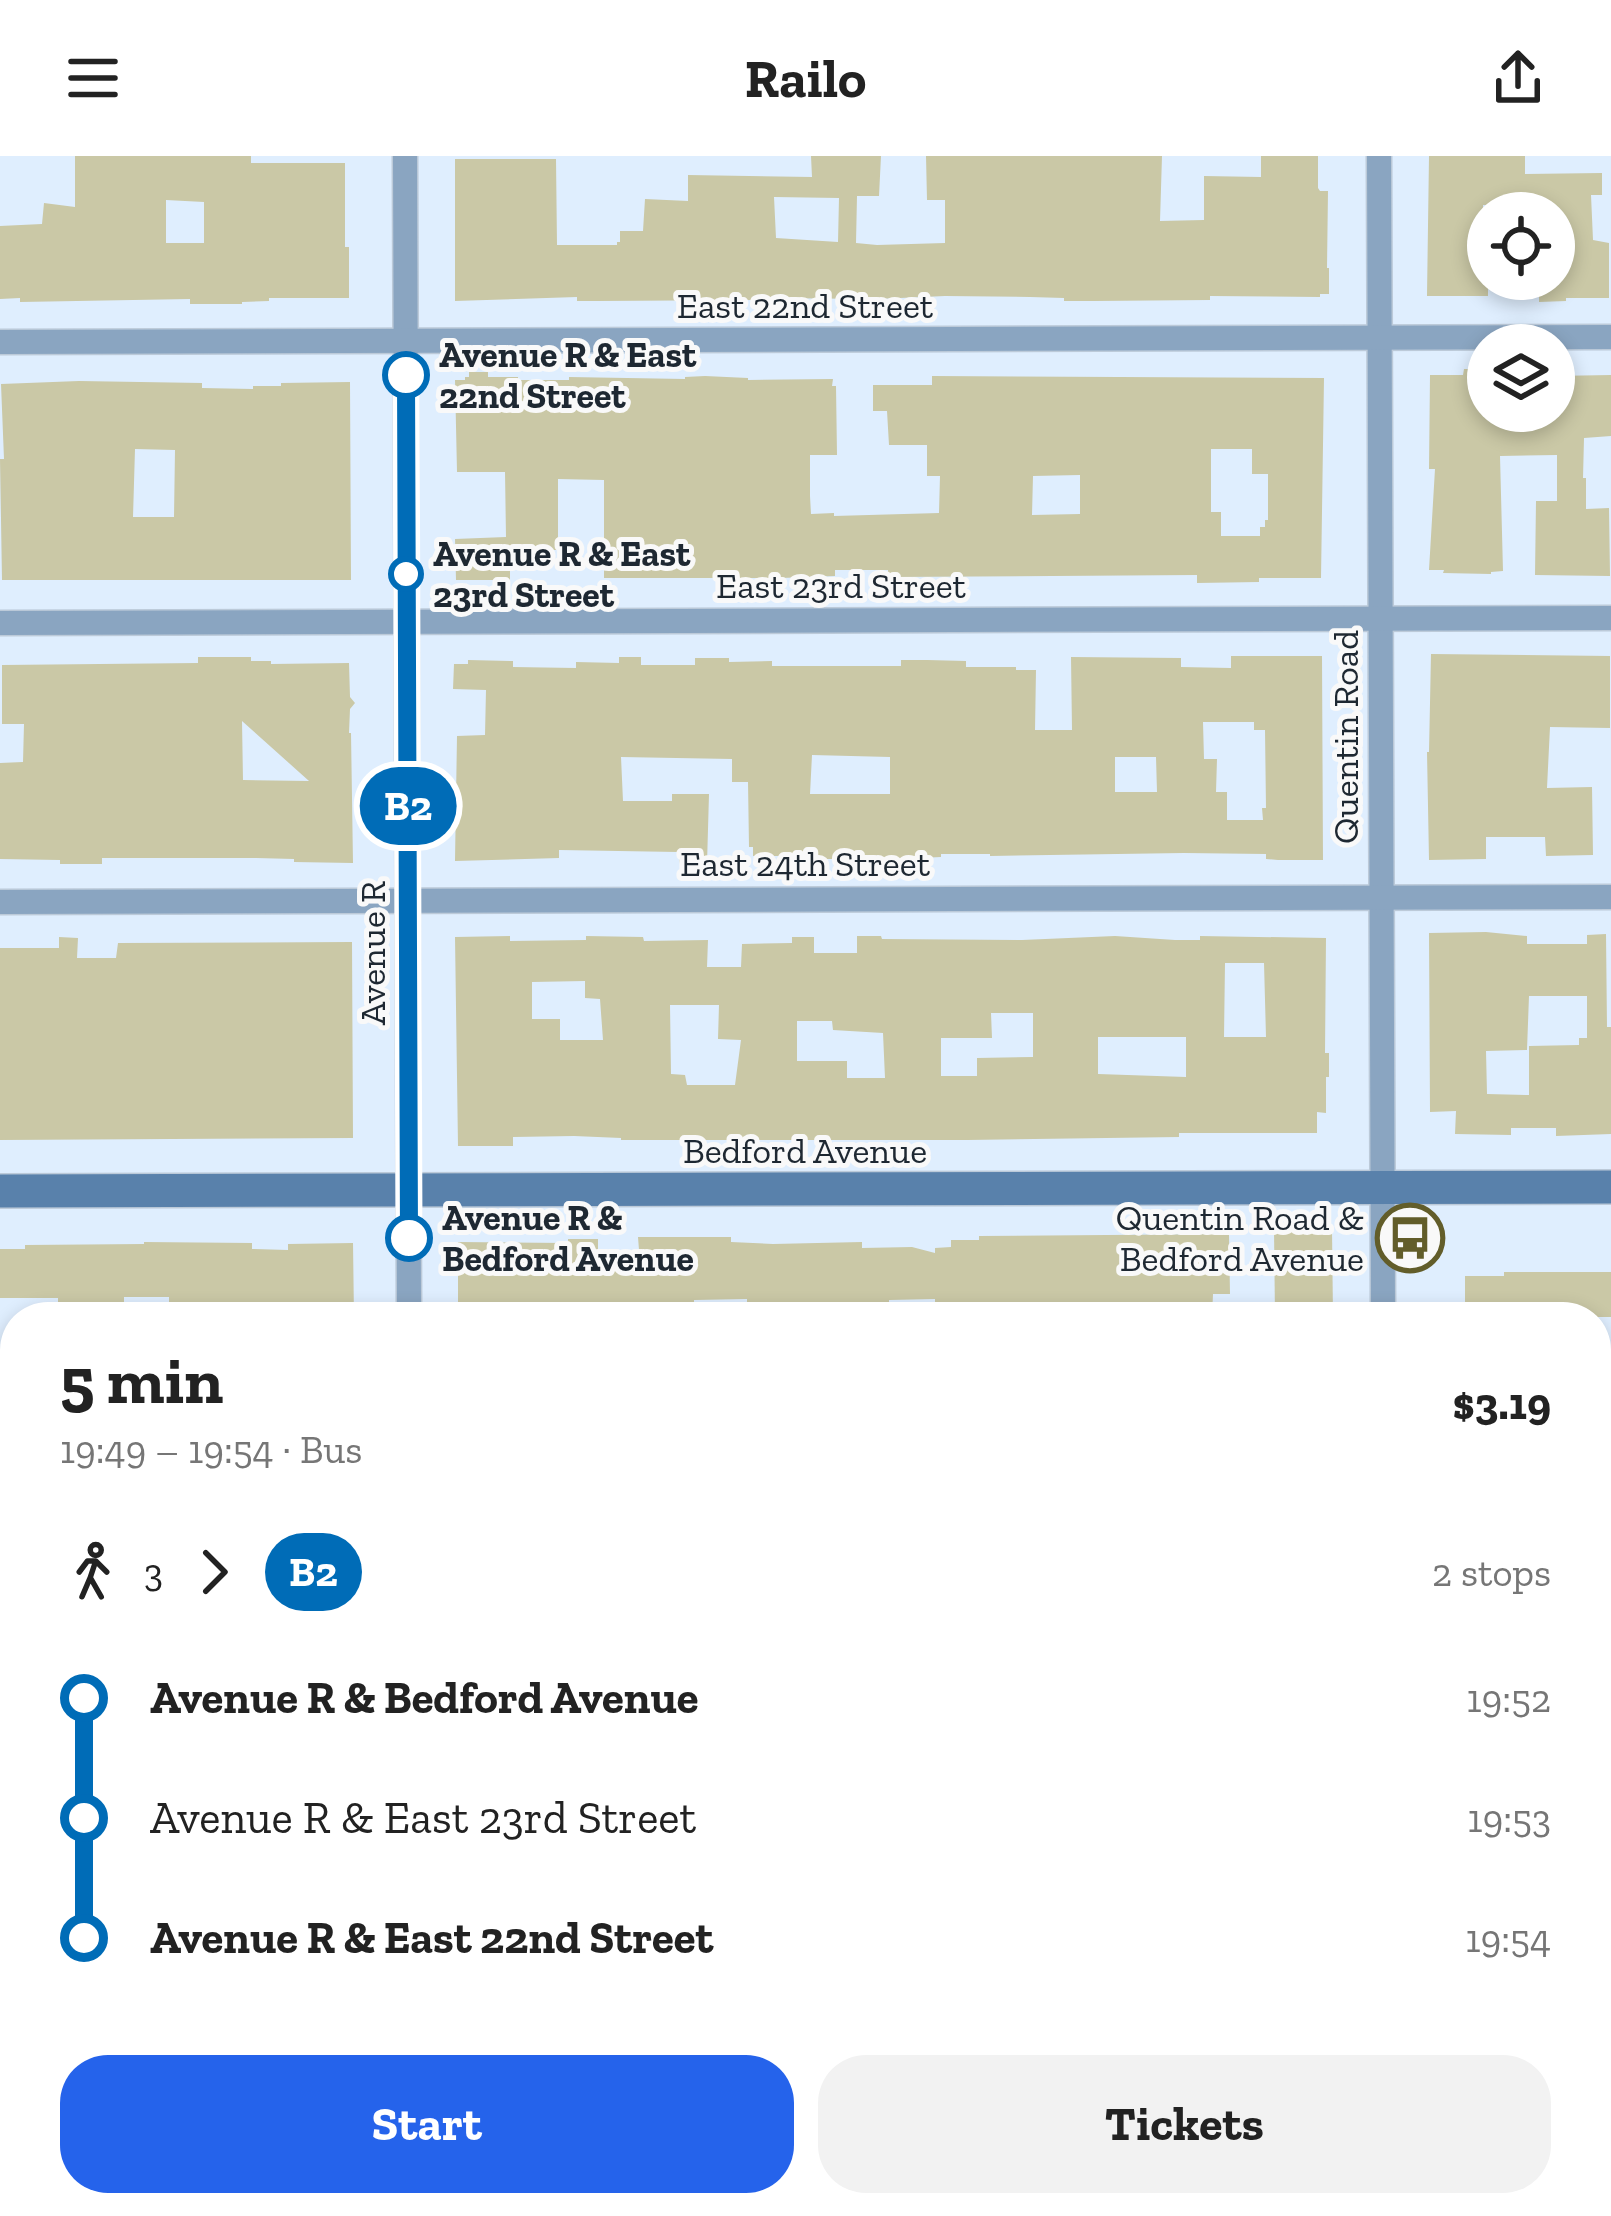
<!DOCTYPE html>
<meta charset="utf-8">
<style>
:root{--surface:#fff;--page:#f2f2f2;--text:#222;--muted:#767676;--accent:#2563eb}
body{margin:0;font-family:"Zilla Slab",serif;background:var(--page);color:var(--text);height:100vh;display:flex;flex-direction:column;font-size:45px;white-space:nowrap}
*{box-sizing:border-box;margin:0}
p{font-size:39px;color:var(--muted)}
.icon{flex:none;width:66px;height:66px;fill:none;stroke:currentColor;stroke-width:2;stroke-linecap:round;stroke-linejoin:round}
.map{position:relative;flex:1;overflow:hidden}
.details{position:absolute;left:0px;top:1146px;width:1611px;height:915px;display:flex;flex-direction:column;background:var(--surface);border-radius:48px 48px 0 0;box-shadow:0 6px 18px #0003}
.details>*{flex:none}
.badge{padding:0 24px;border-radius:39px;font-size:42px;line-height:78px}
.buttons{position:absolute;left:1467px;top:36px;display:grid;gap:24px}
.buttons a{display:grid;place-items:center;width:108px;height:108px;border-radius:50%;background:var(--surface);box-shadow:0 6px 18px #0003;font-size:60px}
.map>.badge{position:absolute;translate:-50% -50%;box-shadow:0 0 0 6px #fff}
.legs{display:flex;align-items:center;gap:18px;height:132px;padding:0 60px;font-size:39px}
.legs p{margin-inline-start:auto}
.summary{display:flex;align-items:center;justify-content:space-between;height:204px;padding:0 60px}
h1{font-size:66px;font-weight:700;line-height:90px}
.cta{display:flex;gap:24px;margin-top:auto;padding:24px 60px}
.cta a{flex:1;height:138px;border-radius:48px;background:var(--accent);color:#fff;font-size:48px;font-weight:700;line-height:138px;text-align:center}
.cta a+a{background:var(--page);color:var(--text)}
ul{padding:0 60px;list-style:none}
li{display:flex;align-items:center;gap:42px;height:120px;font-size:45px}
li i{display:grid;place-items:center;width:18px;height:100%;margin:0 15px;background:currentColor}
li i::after{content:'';width:30px;height:30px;margin:-15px;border:9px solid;border-radius:50%;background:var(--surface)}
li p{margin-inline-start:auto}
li:first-child i{background:linear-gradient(#0000 50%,currentColor 0)}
li:last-child i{background:linear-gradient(currentColor 50%,#0000 0)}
header{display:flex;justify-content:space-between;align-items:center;height:156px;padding:0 60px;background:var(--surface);font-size:54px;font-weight:700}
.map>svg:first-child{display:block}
.green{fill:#adc9e7}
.building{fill:#cac8a6;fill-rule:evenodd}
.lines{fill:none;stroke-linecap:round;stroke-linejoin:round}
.minor-casing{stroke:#bccad9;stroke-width:27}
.secondary-casing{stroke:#bccad9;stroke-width:36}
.minor{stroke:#8aa5c1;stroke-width:24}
.secondary{stroke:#5981ab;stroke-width:33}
.line-1-casing{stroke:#fff;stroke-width:27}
.line-1{stroke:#006cb7;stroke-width:18}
.stop-1-dot{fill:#fff;stroke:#006cb7;stroke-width:6}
.labels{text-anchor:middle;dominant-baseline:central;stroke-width:10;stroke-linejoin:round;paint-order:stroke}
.street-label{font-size:36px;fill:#1e2832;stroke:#f9f9f9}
.stop-label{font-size:36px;font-weight:bold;fill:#1e2832;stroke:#f9f9f9;text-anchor:start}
.poi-label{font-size:36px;fill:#1e2832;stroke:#f9f9f9;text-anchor:end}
</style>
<header><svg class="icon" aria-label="menu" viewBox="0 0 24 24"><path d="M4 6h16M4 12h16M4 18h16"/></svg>Railo<svg class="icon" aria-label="share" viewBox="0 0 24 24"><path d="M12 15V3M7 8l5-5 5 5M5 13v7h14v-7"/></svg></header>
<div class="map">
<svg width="1611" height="2060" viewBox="0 0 1611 2060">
<rect width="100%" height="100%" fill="#dfeefe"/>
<rect class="green" x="1596" y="1371" width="15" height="196"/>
<g class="building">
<path d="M75 0H251V7H345V91H349V142H269V145L242 146V148H190V143L20 146V142L0 143V70L42 68 44 47 75 51ZM166 44 204 46V87H166Z"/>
<path d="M811 0H881L879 40H857L856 87 877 89 945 87V44H927L926 0H1162L1160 65 1204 64V20L1261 21V0H1318V32L1320 35H1328L1327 112H1329V138H1320V141L1210 140V144L1094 145H1064V142L1030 141 945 140 877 143 758 142V144L598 145H577V141L455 145V3H556L557 89H617V86H620V75H643L645 43 688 45V19L812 21ZM774 41 839 42 838 86 776 82Z"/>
<path d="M1429 0H1525V18L1602 17V39H1591L1593 84 1609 87V142H1566V145L1539 146V123H1554V57H1526V48L1483 49V86H1488V140H1427Z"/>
<path d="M1464 213H1487L1488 255H1554V220L1611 219V280L1584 282 1583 322H1586V353L1609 352 1610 420 1535 419 1536 345H1557V299L1500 300 1503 415 1491 416V418L1443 417 1444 414H1429L1435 313H1429L1430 219H1463Z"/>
<path d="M469 216H488V221H518V224H569V221L685 223V221L705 220 748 222V224L833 223 832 230H836L837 299H810V340L811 358 834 357V360L939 357 940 320H927V289H889L887 255H873V229H932V220L1324 222 1321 422H1259V426L1197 427V419L888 421V414H835V420L781 422H604V324L558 323V394H518V406H510V424H456L455 383 506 381 505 316H457L455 224H465V221H469ZM1211 293H1252V318H1268V364H1265V371H1260V380H1221V356H1211ZM1080 319V358L1032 359 1033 320Z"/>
<path d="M79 225 202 227V232L253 233V230H281V227L350 226 351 424H2L0 303H4L1 228ZM135 293 175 294 174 361H133Z"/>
<path d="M1431 498 1610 500V572L1550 571 1547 632 1592 631 1593 699 1546 700 1545 681H1486V703L1429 704 1427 596H1429Z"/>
<path d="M1231 500H1322L1323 704H1278L1266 703V698L1184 697 990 700V698H941V701L899 703H781V700H753V691H749L748 626H732V603L621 601 623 645H672V638H709L707 708H680L678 696 559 694V702L455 705 457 580 485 579 486 534 453 533 454 508H468V504L513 505V511L576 512V506L619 507V501H641V509H695V502H729V506L772 505V510H901V504H927L966 505V511H1016V514H1036L1035 574H1072L1071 501 1181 502V511L1231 512ZM1203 566H1254V574H1265L1266 652H1262L1263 664H1227V636H1216L1217 603H1204ZM812 599 890 601V638H810ZM1115 601H1156L1157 636H1115Z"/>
<path d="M198 501H251V505H271V508L349 507 350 541 355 547 350 553 349 577H351L353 707 294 706V703L256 702H102V708H60V704L0 703V607L23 606 24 568H2V509L198 507ZM242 565 309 625 243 624Z"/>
<path d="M1486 776 1527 780V788H1587V779L1606 778 1607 871H1611V978L1556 980V972H1511V979L1455 978 1456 955 1430 956 1429 777ZM1529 840H1587V882H1579V889L1529 890V939L1487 938 1486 895 1527 894Z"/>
<path d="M510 780V785L586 784V780L643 781 644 785 708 784 707 811H741L742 788 792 787V781H814V797H857V780H881L882 783 1022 784 1115 780 1175 784H1200V780L1326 782 1325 897H1329V921H1326V957L1317 956V977H1179V981L967 984H621V982L574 980 513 981V990H458L455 781ZM1225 807H1264L1266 881H1224ZM585 825V842L600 843 603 884H560V863H532V826ZM670 849H719L718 883 741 884 735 929H687L685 919 671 918ZM991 857H1033V901L977 902V920H941V882H992ZM797 865H832L833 874 883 877 885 922H847V905H797ZM1098 881H1186V921L1098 918Z"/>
<path d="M59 781 78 782 77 802H116L118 787 352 786 353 982 0 984V792H59Z"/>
<path d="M1274 1073H1332L1333 1161H1275Z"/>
<path d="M1229 1078 1230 1138H1213L1212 1161H935V1143L889 1144V1149L817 1151V1158H747V1143L694 1144V1147H689V1160H671V1150H620L598 1153V1161H483V1148H458V1086L568 1087V1083H598V1095L639 1094 638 1081H731V1086L773 1088 862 1086V1092L912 1091 935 1097V1092L951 1091V1084H979V1080Z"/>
<path d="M144 1086 252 1087V1093L288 1094V1088L353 1087 354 1161H257L258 1153H210V1160L169 1161V1141H124V1154H81V1161H58V1142H0V1093H25V1089L144 1088Z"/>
<path d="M1504 1116H1611V1161H1465V1120H1504Z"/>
</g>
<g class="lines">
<defs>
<g id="minor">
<path d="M405 0 409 1161"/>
<path d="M1379 0 1383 1161"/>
<path d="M0 186 1611 181"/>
<path d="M0 467 1611 462"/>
<path d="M0 746 1611 741"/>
<path d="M0 1326H15"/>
<path d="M1596 1602H1611"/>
<path d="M0 1607H15"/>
<path d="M1596 1882H1611"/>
<path d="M0 1886H15"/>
<path d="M413 2046V2060"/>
<path d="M1385 2046V2060"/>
</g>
<path id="secondary" d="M0 1035 1611 1031"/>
</defs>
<use href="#minor" class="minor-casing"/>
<use href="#secondary" class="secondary-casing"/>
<use href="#minor" class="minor"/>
<use href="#secondary" class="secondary"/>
</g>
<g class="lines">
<defs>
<path id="line-1" d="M406 219 409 1082"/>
</defs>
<use href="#line-1" class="line-1-casing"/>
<use href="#line-1" class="line-1"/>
</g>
<defs>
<symbol id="bus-ring" viewBox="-11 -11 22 22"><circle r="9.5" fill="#f9f9f9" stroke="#625d2a" stroke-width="1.5"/><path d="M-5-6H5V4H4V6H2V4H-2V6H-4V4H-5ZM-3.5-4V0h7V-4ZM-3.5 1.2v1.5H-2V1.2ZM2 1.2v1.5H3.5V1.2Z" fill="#625d2a"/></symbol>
</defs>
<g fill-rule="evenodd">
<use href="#bus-ring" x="1372" y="1044" width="76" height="76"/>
</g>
<g class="stop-1-dot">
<circle cx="406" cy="219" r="21"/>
<circle cx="406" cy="418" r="15"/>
<circle cx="409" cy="1082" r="21"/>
</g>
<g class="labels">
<g class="street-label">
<text x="805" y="149">East 22nd Street</text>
<text x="841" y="429">East 23rd Street</text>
<text transform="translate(1345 581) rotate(-90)">Quentin Road</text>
<text x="805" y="707">East 24th Street</text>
<text transform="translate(372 797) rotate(-90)">Avenue R</text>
<text x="805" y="994">Bedford Avenue</text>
</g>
<g class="stop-label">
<text x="439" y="198">Avenue R &amp; East<tspan x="439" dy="41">22nd Street</tspan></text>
<text x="433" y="397">Avenue R &amp; East<tspan x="433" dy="41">23rd Street</tspan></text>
<text x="442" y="1061">Avenue R &amp;<tspan x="442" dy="41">Bedford Avenue</tspan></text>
</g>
<g class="poi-label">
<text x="1364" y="1061">Quentin Road &amp;<tspan x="1364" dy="41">Bedford Avenue</tspan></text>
</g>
</g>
</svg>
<div class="buttons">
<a><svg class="icon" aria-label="locate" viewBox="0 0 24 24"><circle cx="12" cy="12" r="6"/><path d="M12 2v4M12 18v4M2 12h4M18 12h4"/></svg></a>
<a><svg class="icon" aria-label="layers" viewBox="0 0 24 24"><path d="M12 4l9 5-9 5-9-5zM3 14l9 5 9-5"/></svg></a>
</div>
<b class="badge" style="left:408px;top:650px;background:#006cb7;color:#fff">B2</b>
<section class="details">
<div class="summary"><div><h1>5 min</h1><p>19:49 – 19:54 · Bus</p></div><b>$3.19</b></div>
<div class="legs"><svg class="icon" aria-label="walk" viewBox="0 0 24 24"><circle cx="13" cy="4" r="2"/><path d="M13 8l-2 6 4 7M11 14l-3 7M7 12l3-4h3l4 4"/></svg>3<svg class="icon" aria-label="forward" viewBox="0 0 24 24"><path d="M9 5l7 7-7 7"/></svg><b class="badge" style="background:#006cb7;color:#fff">B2</b><p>2 stops</p></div>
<ul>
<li><i style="color:#006cb7"></i><b>Avenue R &amp; Bedford Avenue</b><p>19:52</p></li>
<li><i style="color:#006cb7"></i><span>Avenue R &amp; East 23rd Street</span><p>19:53</p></li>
<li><i style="color:#006cb7"></i><b>Avenue R &amp; East 22nd Street</b><p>19:54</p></li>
</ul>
<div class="cta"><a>Start</a><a>Tickets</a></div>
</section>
</div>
